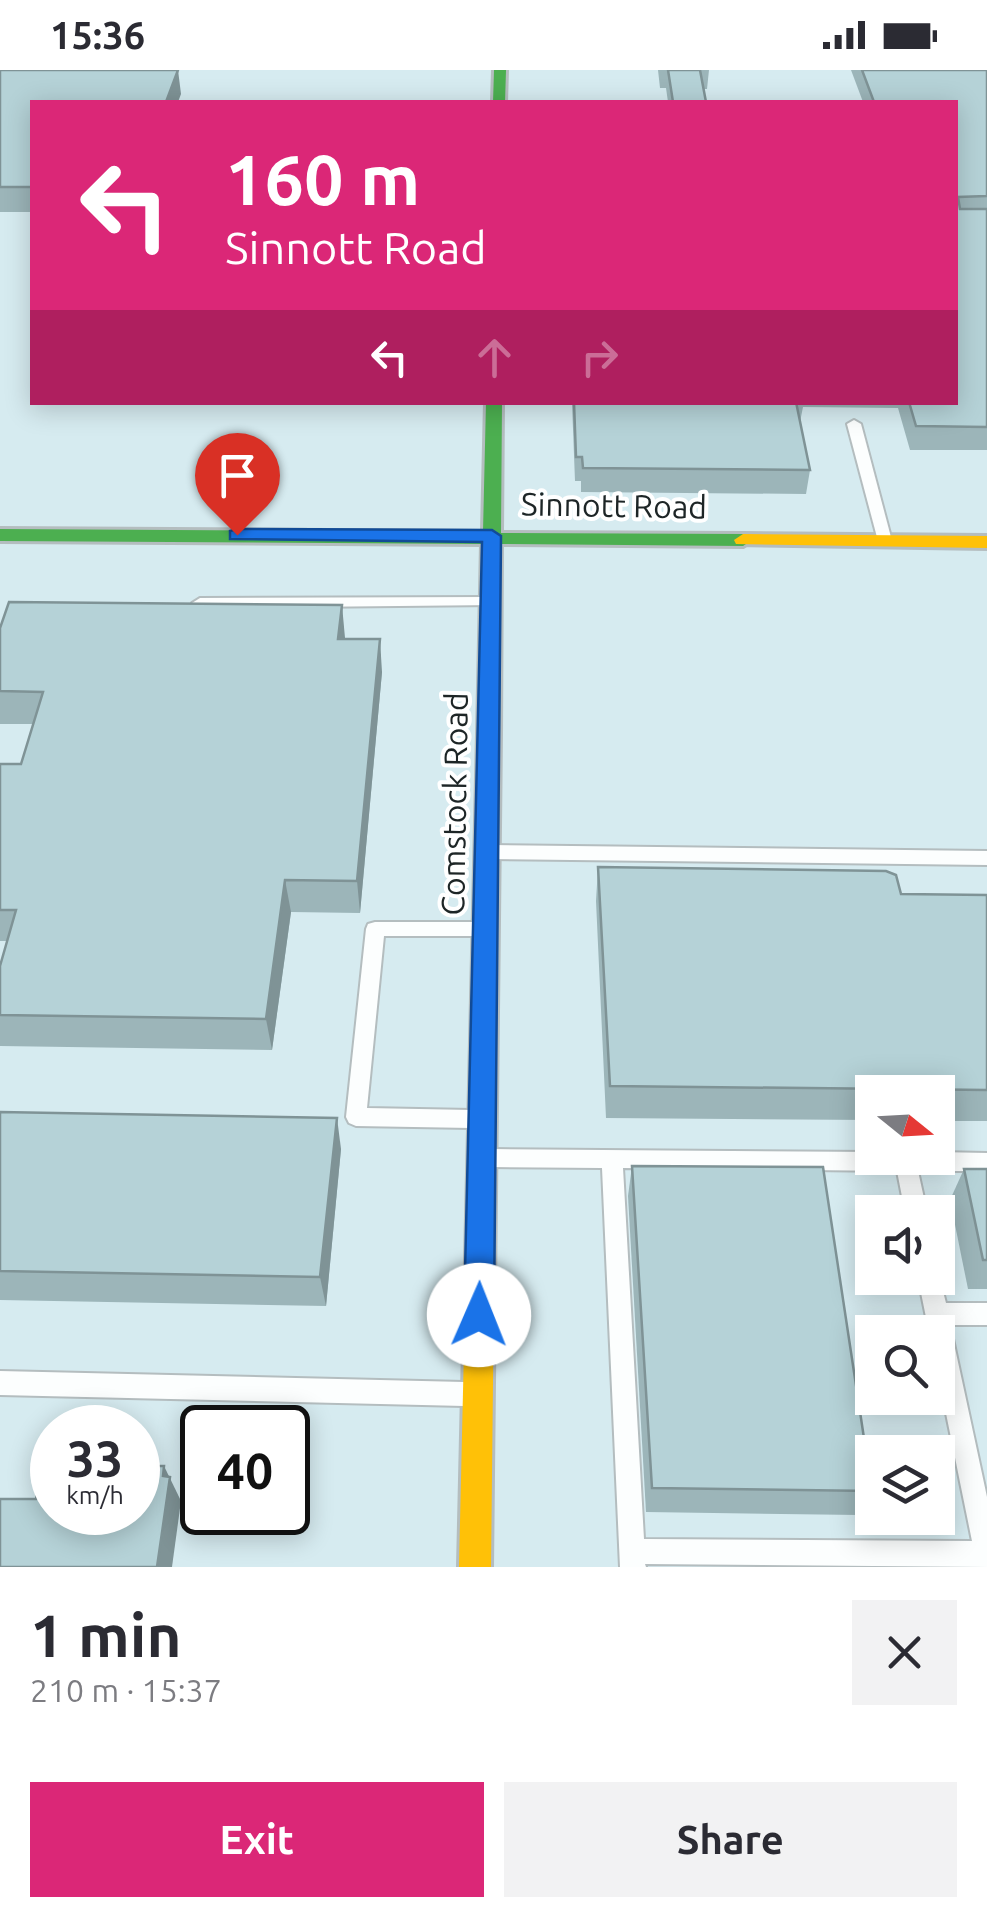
<!DOCTYPE html>
<meta charset="utf-8">
<style>
body{margin:0;font-family:Ubuntu,sans-serif;background:#f2f2f3;color:#2b2b33;height:100vh;display:flex;flex-direction:column;font-size:38px;white-space:nowrap}
*{box-sizing:border-box;margin:0}
p{font-size:32px;color:#7c7c81}
.icon{flex:none;width:55px;height:55px;fill:none;stroke:currentColor;stroke-width:2;stroke-linecap:round;stroke-linejoin:round}
.map{position:relative;height:1497px;overflow:hidden}
.panel{display:flex;flex-direction:column;background:#fff;flex:1}
.panel>*{flex:none}
.guide{position:absolute;left:30px;top:30px;width:928px;height:305px;border-radius:0px;box-shadow:0 5px 25px #0003;background:#db2777;color:#fff;overflow:hidden}
.needle{width:65px;rotate:108deg}
.tools{position:absolute;left:855px;top:1005px;display:grid;gap:20px}
.tools a{display:grid;place-items:center;width:100px;height:100px;border-radius:0px;background:#fff;box-shadow:0 5px 25px #0003;font-size:50px}
.speed{position:absolute;left:30px;top:1335px;display:flex;gap:20px;font-size:50px;font-weight:700;text-align:center}
.speed>*{display:grid;place-content:center;width:130px;height:130px;border-radius:50%;background:#fff;box-shadow:0 5px 25px #0003;line-height:1}
.speed small{font-size:25px;font-weight:400}
.speed .limit{border:5px solid #111;border-radius:15px;background:#fff;color:#111}
.pin{position:absolute;display:grid;place-items:center;width:85px;height:85px;color:#fff;margin:-102px -42px;border-radius:50% 50% 50% 0;rotate:-45deg;box-shadow:0 0 10px #0007}
.pin .icon{rotate:45deg}
.me{position:absolute;width:110px;margin:-55px;rotate:1deg;stroke-linejoin:round;filter:drop-shadow(0 0 8px #0008)}
.turn{display:flex;align-items:center;gap:35px;height:210px;padding:0 30px;font-size:45px}
.turn .icon{width:130px;height:130px;stroke-width:2.5}
.turn b{display:block;font-size:70px;line-height:85px}
.lanes{display:flex;align-items:center;height:95px;padding:0 30px;background:#0003;justify-content:center;gap:50px;direction:ltr}
.lanes .off{opacity:.35}
.round{display:grid;place-items:center;flex:none;width:105px;height:105px;border-radius:0px;background:#f2f2f3}
.summary{display:flex;align-items:center;justify-content:space-between;height:170px;padding:0 30px}
h1{font-size:60px;font-weight:700;line-height:75px}
.action{display:flex;gap:20px;margin-top:auto;padding:20px 30px}
.action a{flex:1;height:115px;border-radius:0px;background:#db2777;color:#fff;font-size:40px;font-weight:700;line-height:115px;text-align:center}
.action a+a{background:#f2f2f3;color:#2b2b33}
.status{display:flex;justify-content:space-between;align-items:center;height:70px;padding:0 50px;background:#fff;direction:ltr}
.status svg{height:28px;fill:currentColor}
.map>svg:first-child{display:block}
</style>
<div class="status"><b>15:36</b><svg viewBox="0 0 49 12"><path d="M0 12V9h3v3zM5 12V6h3v6zM10 12V3h3v9zM15 12V0h3v12zM26 1h20v11H26zM47 4h2v5h-2z"/></svg></div>
<div class="map">
<svg width="987" height="1497" viewBox="0 0 987 1497">
<rect width="100%" height="100%" fill="#eaf5f7"/>
<!-- built -->
<path fill="#d6ebf0" fill-rule="evenodd" d="M0,0H987V1497H0ZM32,32H955V332H32ZM872,1022H938V1088H872ZM872,1142H938V1208H872ZM872,1262H938V1328H872ZM52,1358H138V1442H52ZM202,1358H288V1442H202ZM872,1382H938V1448H872Z"/>
<g fill="none" stroke-linecap="round" stroke-linejoin="round">
<defs>
<g id="lane">
<polygon points="854,350 861,354 892,471 890,474 885,476 878,471 847,354"/>
<polygon points="490,527 495,529 498,532 495,535 200,538 192,533 200,528"/>
<polygon points="491,775 987,781 987,795 491,789 485,787 482,782 485,777"/>
<polygon points="375,852 480,852 487,854 489,859 487,864 480,866 384,866 367,1038 471,1040 478,1043 481,1049 478,1055 471,1058 356,1056 349,1053 346,1047 366,859 368,854"/>
<polygon points="492,1079 872,1082 872,1088 938,1088 938,1082 987,1083 987,1101 918,1101 927,1142 905,1142 897,1101 623,1098 644,1469 972,1471 938,1304 938,1262 929,1262 918,1208 938,1208 938,1202 946,1233 987,1233 987,1255 950,1255 987,1427 987,1497 645,1494 646,1497 620,1497 602,1098 492,1097 485,1095 481,1088 485,1081"/>
<polygon points="0,1301 464,1312 472,1316 476,1324 472,1332 464,1336 0,1325"/>
</g>
<g id="fast">
<polygon points="494,0 506,0 505,32 493,32"/>
<polygon points="486,332 502,332 501,463 743,464 752,470 743,476 501,474 500,664 489,672 478,664 482,474 0,471 0,459 483,462"/>
</g>
<g id="slow">
<polygon points="743,464 987,466 987,478 736,474 734,470"/>
<polygon points="489,656 500,664 491,1497 459,1497 478,664"/>
</g>
</defs>
<!-- lane casing -->
<use href="#lane" stroke="#b4bdbf" stroke-width="4"/>
<!-- fast casing -->
<use href="#fast" stroke="#b4bdbf" stroke-width="6"/>
<!-- slow casing -->
<use href="#slow" stroke="#b4bdbf" stroke-width="6"/>
<!-- lane -->
<use href="#lane" fill="#fcfefe" fill-rule="evenodd"/>
<!-- fast -->
<use href="#fast" fill="#4caf50" fill-rule="evenodd"/>
<!-- slow -->
<use href="#slow" fill="#ffc107" fill-rule="evenodd"/>
</g>
<!-- wall -->
<g fill="#9cb5b9">
<polygon points="0,0 181,24 32,32 32,142 0,142"/>
<polygon points="658,0 709,0 707,19 704,19 706,32 668,32 666,18 660,18"/>
<polygon points="851,0 987,0 987,380 910,380 898,338 803,337 800,352 810,400 806,424 581,422 581,411 575,411 572,333 955,332 955,32 863,32"/>
<polygon points="0,558 345,569 382,602 360,843 291,842 272,980 0,976 0,896 7,871 0,871 0,694 21,694 33,654 0,654"/>
<polygon points="598,797 901,824 987,825 987,1051 938,1051 938,1022 872,1022 872,1050 606,1048 596,831"/>
<polygon points="0,1042 341,1079 326,1236 0,1230"/>
<polygon points="632,1096 872,1421 859,1445 646,1442 628,1126"/>
<polygon points="964,1099 987,1099 987,1219 968,1219 950,1130"/>
</g>
<!-- shaded-wall -->
<g fill="#7f9396">
<polygon points="178,0 181,24 178,32 166,32"/>
<polygon points="342,535 345,568 338,569"/>
<polygon points="380,569 382,602 360,843 357,811"/>
<polygon points="285,810 291,842 272,980 266,949"/>
<polygon points="337,1048 341,1079 326,1236 320,1207"/>
<polygon points="164,1396 181,1431 172,1497 157,1497"/>
</g>
<!-- building -->
<g fill="#b5d2d7" stroke="#7f9396" stroke-width="2.5">
<polygon points="0,0 178,0 166,32 32,32 32,117 0,117"/>
<polygon points="668,0 700,0 706,32 673,32"/>
<polygon points="862,0 987,0 987,126 958,127 960,139 987,139 987,357 916,356 909,332 955,332 955,32 874,32"/>
<polygon points="574,332 796,332 810,400 583,398 582,387 576,387"/>
<polygon points="9,532 342,535 338,569 380,569 357,811 285,810 266,949 0,945 0,896 16,840 0,840 0,694 21,694 43,622 0,621 0,558"/>
<polygon points="598,797 886,801 896,805 901,824 987,825 987,1020 610,1016"/>
<polygon points="0,1042 337,1048 320,1207 0,1201"/>
<polygon points="632,1096 823,1097 872,1421 652,1418"/>
<polygon points="964,1099 987,1099 987,1190 983,1190"/>
<polygon points="52,1390 52,1442 138,1442 138,1396 164,1396 163,1406 170,1407 157,1497 0,1497 0,1429 36,1429 40,1406 49,1407"/>
</g>
<!-- route -->
<polygon fill="#1a73e8" stroke="#114b97" stroke-width="2.5" points="237,459 492,460 501,466 494,1245 489,1255 479,1259 469,1255 464,1245 482,472 230,469 230,461"/>
<g text-anchor="middle" dominant-baseline="central" stroke-width="8" stroke-linejoin="round" paint-order="stroke">
<!-- street labels -->
<g font-size="32" fill="#1d2526" stroke="#fff">
<text transform="translate(614 435) rotate(1)">Sinnott Road</text>
<text transform="translate(454 734) rotate(-89)">Comstock Road</text>
</g>
</g>
</svg>
<div class="tools">
<a><svg class="needle" viewBox="-14 -14 28 28"><path d="M0-13l5 13h-10z" fill="#e53935"/><path d="M0 13l5-13h-10z" fill="#7c7c81"/></svg></a>
<a><svg class="icon" aria-label="sound" viewBox="0 0 24 24"><path d="M4 9h4l5-4v14l-5-4H4zM17 9q2 3 0 6"/></svg></a>
<a><svg class="icon" aria-label="search" viewBox="0 0 24 24"><circle cx="10" cy="10" r="6"/><path d="M15 15l6 6"/></svg></a>
<a><svg class="icon" aria-label="layers" viewBox="0 0 24 24"><path d="M12 4l9 5-9 5-9-5zM3 14l9 5 9-5"/></svg></a>
</div>
<div class="speed"><div>33<small>km/h</small></div><div class="limit">40</div></div>
<div class="pin" style="left:237px;top:465px;background:#d93025"><svg class="icon" aria-label="arrive" viewBox="0 0 24 24"><path d="M6 21V4h12l-3 4 3 4H6"/></svg></div>
<svg class="me" style="left:479px;top:1245px" viewBox="-20 -20 40 40"><circle r="19" fill="#fff"/><path d="M0-13L10 11 0 6-10 11z" fill="#1a73e8"/></svg>
<div class="guide">
<div class="turn"><svg class="icon" aria-label="left" viewBox="0 0 24 24"><path d="M17 20v-9H6M10 6l-5 5 5 5"/></svg><div><b>160 m</b>Sinnott Road</div></div>
<div class="lanes"><svg class="icon" aria-label="left" viewBox="0 0 24 24"><path d="M17 20v-9H6M10 6l-5 5 5 5"/></svg><svg class="icon off" aria-label="ahead" viewBox="0 0 24 24"><path d="M12 20V5M6 11l6-6 6 6"/></svg><svg class="icon off" aria-label="right" viewBox="0 0 24 24"><path d="M7 20v-9h11M14 6l5 5-5 5"/></svg></div>
</div>
</div>
<section class="panel">
<div class="summary"><div><h1>1 min</h1><p>210 m · 15:37</p></div><a class="round"><svg class="icon" aria-label="close" viewBox="0 0 24 24"><path d="M6 6l12 12M18 6L6 18"/></svg></a></div>
<div class="action"><a>Exit</a><a>Share</a></div>
</section>
